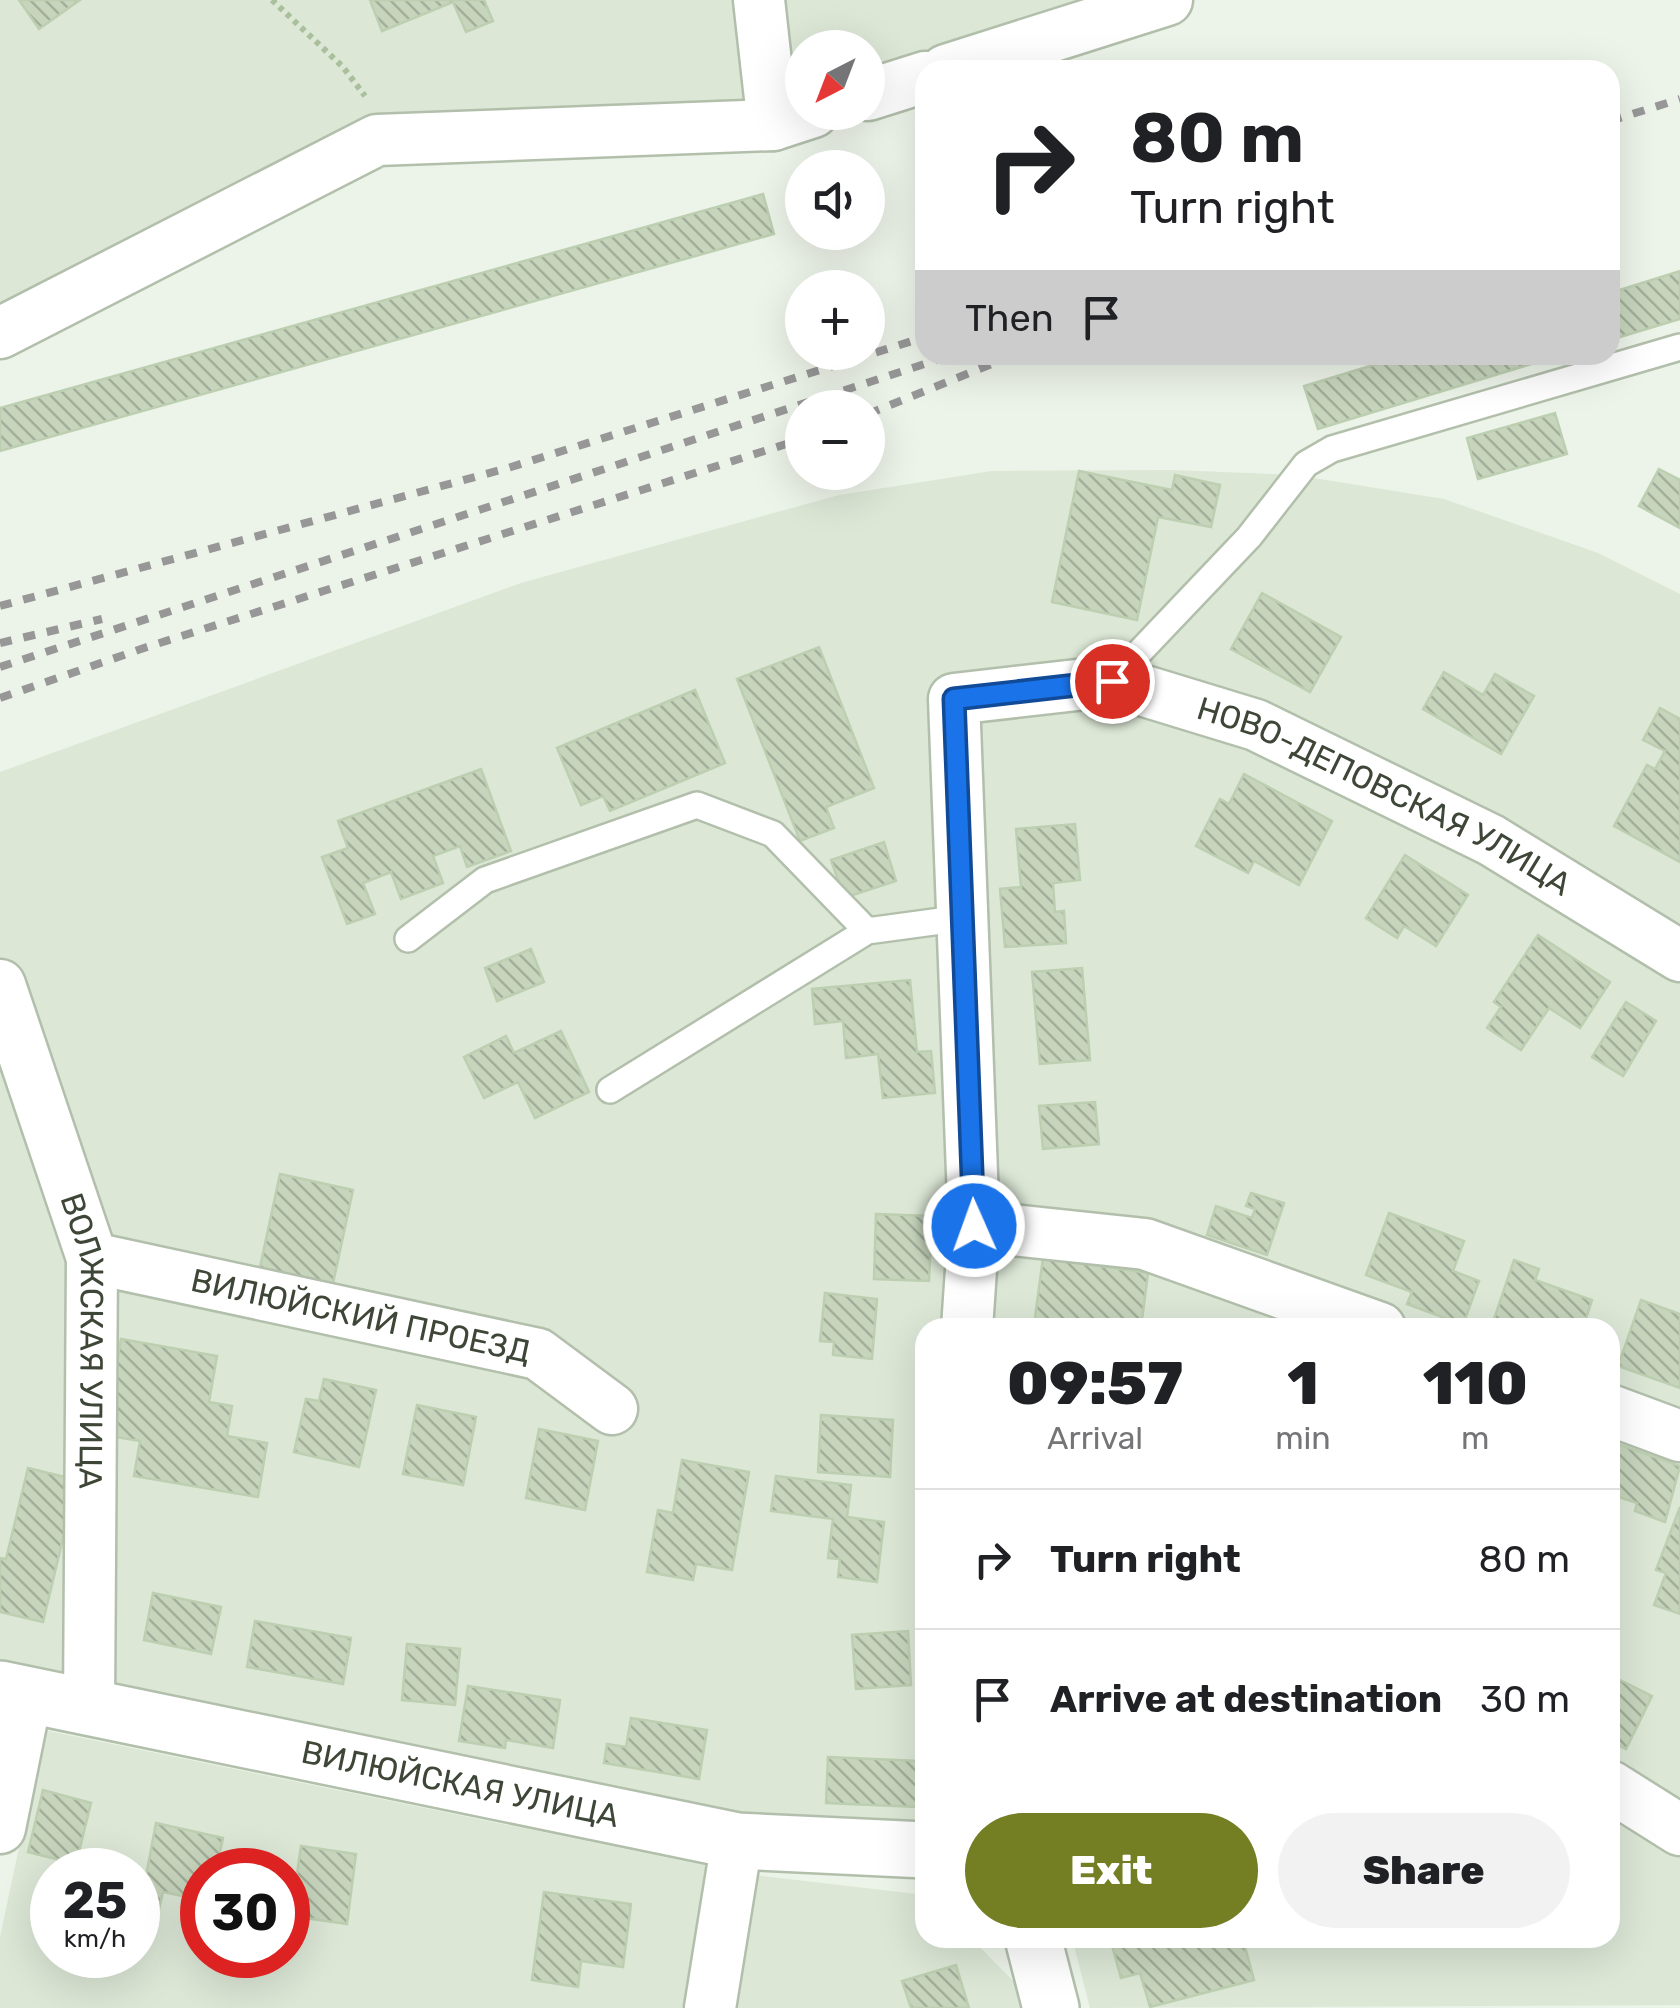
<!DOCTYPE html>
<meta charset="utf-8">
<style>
body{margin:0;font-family:Rubik,sans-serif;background:#f2f2f2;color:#202124;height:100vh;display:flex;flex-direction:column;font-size:38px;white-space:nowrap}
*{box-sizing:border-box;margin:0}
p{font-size:32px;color:#757577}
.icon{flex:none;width:55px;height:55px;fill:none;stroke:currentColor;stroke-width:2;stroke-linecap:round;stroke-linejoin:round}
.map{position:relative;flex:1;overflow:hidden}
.sheet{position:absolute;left:915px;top:1318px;width:705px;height:630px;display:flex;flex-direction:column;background:#fff;border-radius:30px;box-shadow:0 10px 40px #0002}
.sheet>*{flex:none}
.banner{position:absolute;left:915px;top:60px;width:705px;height:305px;border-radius:30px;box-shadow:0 10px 40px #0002;background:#fff;color:#202124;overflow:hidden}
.needle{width:65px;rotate:222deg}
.buttons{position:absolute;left:785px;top:30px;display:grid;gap:20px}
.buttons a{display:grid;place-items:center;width:100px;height:100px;border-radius:50%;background:#fff;box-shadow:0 10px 40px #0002;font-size:50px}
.speed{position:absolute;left:30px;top:1848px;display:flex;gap:20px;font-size:50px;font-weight:700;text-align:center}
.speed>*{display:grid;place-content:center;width:130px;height:130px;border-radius:50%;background:#fff;box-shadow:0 10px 40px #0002;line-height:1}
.speed small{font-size:25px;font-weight:400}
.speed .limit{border:15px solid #d22;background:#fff;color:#111}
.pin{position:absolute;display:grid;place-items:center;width:85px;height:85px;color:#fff;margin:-42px;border:5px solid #fff;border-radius:50%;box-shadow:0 2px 10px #0007}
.me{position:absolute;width:110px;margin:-55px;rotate:358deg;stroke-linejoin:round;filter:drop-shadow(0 0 8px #0008)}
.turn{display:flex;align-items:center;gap:35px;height:210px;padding:0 50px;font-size:45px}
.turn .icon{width:130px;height:130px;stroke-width:2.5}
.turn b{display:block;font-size:70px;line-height:85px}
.then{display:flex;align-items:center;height:95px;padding:0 50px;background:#0003;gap:20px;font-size:38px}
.eta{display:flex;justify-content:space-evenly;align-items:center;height:170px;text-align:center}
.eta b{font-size:60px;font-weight:800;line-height:70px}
.action{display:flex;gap:20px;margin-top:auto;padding:20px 50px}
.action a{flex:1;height:115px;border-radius:60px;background:#737f22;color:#fff;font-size:40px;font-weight:800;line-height:115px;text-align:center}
.action a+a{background:#f2f2f2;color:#202124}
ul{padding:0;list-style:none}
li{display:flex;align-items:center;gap:30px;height:140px;padding:0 50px;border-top:2px solid #e0e0e0}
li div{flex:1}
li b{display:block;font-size:38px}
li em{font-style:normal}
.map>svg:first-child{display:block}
</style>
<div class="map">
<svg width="1680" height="2008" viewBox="0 0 1680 2008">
<defs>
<pattern id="building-back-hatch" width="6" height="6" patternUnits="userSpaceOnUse" patternTransform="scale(2.5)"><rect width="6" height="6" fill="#c7d5bd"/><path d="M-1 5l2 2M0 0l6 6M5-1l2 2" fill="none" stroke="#a3af9a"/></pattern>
</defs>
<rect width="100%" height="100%" fill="#ecf3e8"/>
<!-- residential -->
<g fill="#dce7d6" fill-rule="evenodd">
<polygon points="0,0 740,0 752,104 370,116 0,312"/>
<polygon points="778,0 1114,0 868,79 868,48 802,48 802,100 787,105"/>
<polygon points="1173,470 1295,475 1444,499 1598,553 1680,594 1680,2005 1090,2008 1072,1938 1610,1938 1610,1328 925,1328 925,1822 729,1816 0,1661 0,772 521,583 839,495 992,471"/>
<path d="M44,1730L718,1868L695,2008H0V1937ZM52,1870H138V1955H52ZM202,1870H288V1955H202Z"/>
<polygon points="746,1874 925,1895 925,1938 971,1938 1018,1986 1024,2008 724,2008"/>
</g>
<!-- building -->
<g fill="url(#building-back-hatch)" stroke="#bdcfb1" stroke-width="2.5">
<polygon points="19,0 80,0 39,29"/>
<polygon points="370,0 484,0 493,21 466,32 453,2 382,31"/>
<polygon points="763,194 774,234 0,451 0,408"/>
<polygon points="1680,271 1680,319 1610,340 1610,293"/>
<polygon points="1406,355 1561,355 1318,429 1304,386"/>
<polygon points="1555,413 1567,454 1478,479 1467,438"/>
<polygon points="1659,469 1680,480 1680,528 1639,506"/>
<polygon points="1079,471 1172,490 1175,475 1220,485 1211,527 1158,517 1137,620 1052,602"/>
<polygon points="1262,593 1341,637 1310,692 1231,649"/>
<polygon points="819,647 874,788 826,807 834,828 800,841 737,679"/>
<polygon points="1444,672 1483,695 1495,674 1534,696 1501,754 1423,709"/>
<polygon points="695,690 725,763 610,811 603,796 581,805 557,748"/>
<polygon points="1660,708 1680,719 1680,862 1614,826 1647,765 1655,769 1665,751 1643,740"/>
<polygon points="481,769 511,851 467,867 460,846 433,856 443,883 401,899 391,872 363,883 375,914 347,924 322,857 348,848 338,821"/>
<polygon points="1244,774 1332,821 1299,885 1254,861 1248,873 1196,846 1220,799 1229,804"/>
<polygon points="1075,824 1080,880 1053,883 1055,912 1064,911 1066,943 1005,947 1000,889 1021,887 1016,829"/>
<polygon points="884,842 896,881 844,898 831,860"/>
<polygon points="1405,855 1468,895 1436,946 1404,926 1397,938 1366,918"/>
<polygon points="1538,935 1610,982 1580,1028 1549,1008 1521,1050 1487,1028 1501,1007 1494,1002"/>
<polygon points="531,949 544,982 497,1001 485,968"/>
<polygon points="1082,968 1090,1060 1040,1064 1032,972"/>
<polygon points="910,980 917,1052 931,1051 935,1093 883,1098 878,1054 846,1058 843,1021 815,1024 812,989"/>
<polygon points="1626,1002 1656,1021 1623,1076 1592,1057"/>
<polygon points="561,1031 589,1092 535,1118 518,1082 484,1098 464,1057 506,1036 514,1053"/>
<polygon points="1095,1102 1099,1144 1043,1149 1039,1106"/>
<polygon points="280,1174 353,1190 332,1288 259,1272"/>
<polygon points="1251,1193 1284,1203 1267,1255 1207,1235 1216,1206 1252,1218 1255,1209 1246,1206"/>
<polygon points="1389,1213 1464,1241 1453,1271 1479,1281 1463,1325 1407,1304 1412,1292 1366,1275"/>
<polygon points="876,1214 932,1216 929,1281 874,1279"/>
<polygon points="1043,1258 1148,1273 1141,1328 1034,1325"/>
<polygon points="1514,1260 1539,1269 1535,1280 1592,1300 1583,1328 1491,1328"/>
<polygon points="825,1293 877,1299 872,1359 833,1355 834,1342 820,1341"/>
<polygon points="1641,1300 1680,1314 1680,1388 1618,1366"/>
<polygon points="121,1339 217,1356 209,1402 232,1406 227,1436 267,1443 258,1497 134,1476 140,1441 105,1435"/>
<polygon points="324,1379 376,1390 359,1467 294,1452 306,1399 319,1401"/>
<polygon points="417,1405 476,1417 463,1485 403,1474"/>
<polygon points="821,1415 893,1420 890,1477 818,1472"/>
<polygon points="539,1429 598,1441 585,1510 526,1498"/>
<polygon points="1612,1442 1680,1466 1665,1522 1635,1511 1637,1503 1610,1494"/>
<polygon points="682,1460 749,1472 732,1570 696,1564 693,1580 647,1572 658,1510 673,1513"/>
<polygon points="28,1468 77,1480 43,1622 0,1612 0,1558 6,1559"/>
<polygon points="776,1476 851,1485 847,1517 884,1522 877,1582 838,1577 840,1559 828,1558 833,1519 771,1511"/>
<polygon points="1680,1507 1680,1614 1654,1605 1666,1573 1656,1570"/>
<polygon points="153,1593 221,1607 211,1654 144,1640"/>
<polygon points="255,1621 351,1638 343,1684 247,1667"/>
<polygon points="908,1631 911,1685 856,1689 852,1635"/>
<polygon points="407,1644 460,1649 455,1705 402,1700"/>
<polygon points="1610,1675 1652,1696 1626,1749 1610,1741"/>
<polygon points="468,1686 560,1700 553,1748 506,1740 505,1748 459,1741"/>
<polygon points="631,1718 707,1730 699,1779 604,1763 607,1744 626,1747"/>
<polygon points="828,1757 918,1761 917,1807 826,1803"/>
<polygon points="43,1790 91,1803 76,1864 28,1852"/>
<polygon points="156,1823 223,1838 216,1870 202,1870 202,1900 163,1892 156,1922 138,1918"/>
<polygon points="301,1846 356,1854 347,1924 291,1916"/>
<polygon points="544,1892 631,1904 623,1967 581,1961 578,1987 532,1980"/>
<polygon points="1110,1938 1135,1938 1137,1946 1168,1938 1263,1938 1244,1943 1254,1980 1150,2007 1140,1973 1121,1978"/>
<polygon points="956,1965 969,2008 911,2008 902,1981"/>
</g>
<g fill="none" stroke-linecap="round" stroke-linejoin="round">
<defs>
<g id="service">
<polyline points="1112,681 1249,537 1306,464 1332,449 1680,347"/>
<polyline points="408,939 485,880 697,805 773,834 867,931"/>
<polyline points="610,1090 867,931 963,918"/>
</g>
<g id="minor">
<polyline points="759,0 773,125"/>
<polyline points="946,70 1167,0"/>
<polyline points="868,95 925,77"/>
<polyline points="0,333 377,140 773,125 813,112"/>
<path id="s1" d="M0,985L92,1258L89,1707"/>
<polyline points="974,1226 1145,1244 1380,1328"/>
<path id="s2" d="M92,1258L538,1354L612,1409"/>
<path id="s3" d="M967,1328L974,1226L954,699L1112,681L1256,725L1491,840L1680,956"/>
<polyline points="1610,1410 1680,1436"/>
<polyline points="1610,1786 1680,1830"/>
<polyline points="0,1828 27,1694"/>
<polyline points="710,2008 737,1841"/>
</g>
<g id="tertiary">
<path id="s4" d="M0,1689L737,1841L925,1850"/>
<polyline points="1033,1938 1051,2008"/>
</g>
</defs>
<!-- service casing -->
<use href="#service" stroke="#b2bfab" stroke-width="30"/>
<!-- minor casing -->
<use href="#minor" stroke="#b2bfab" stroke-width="55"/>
<!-- tertiary casing -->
<use href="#tertiary" stroke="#b2bfab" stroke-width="60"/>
<!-- path -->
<polyline stroke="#aac09c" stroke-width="6" stroke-dasharray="5 5" stroke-linecap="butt" points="272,0 343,67 365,96"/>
<!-- service -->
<use href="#service" stroke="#fff" stroke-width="25"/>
<!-- minor -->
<use href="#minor" stroke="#fff" stroke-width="50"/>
<!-- tertiary -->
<use href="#tertiary" stroke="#fff" stroke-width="55"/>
<!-- rail -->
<g stroke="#979797" stroke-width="8" stroke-dasharray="12 12" stroke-linecap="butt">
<polyline points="1610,121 1680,99"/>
<polyline points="868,414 1014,355"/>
<polyline points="0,606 508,468 925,337"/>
<polyline points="0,643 102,619"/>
<polyline points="0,667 952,355"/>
<polyline points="0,698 144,648 802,439"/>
</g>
</g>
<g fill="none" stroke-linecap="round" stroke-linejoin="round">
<defs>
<polyline id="route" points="974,1226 954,699 1112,681"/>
</defs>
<!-- route casing -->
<use href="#route" stroke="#114b97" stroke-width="25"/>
<!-- route -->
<use href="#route" stroke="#1a73e8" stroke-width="18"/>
</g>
<g text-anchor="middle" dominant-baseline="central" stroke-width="8" stroke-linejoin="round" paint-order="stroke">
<!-- street labels -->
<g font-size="32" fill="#3d4637" stroke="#fff">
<text stroke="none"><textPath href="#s3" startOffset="1085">НОВО-ДЕПОВСКАЯ УЛИЦА</textPath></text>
<text stroke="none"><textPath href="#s2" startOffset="275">ВИЛЮЙСКИЙ ПРОЕЗД</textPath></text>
<text stroke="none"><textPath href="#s1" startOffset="370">ВОЛЖСКАЯ УЛИЦА</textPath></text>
<text stroke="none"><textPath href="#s4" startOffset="470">ВИЛЮЙСКАЯ УЛИЦА</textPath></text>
</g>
</g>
</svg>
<div class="buttons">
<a><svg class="needle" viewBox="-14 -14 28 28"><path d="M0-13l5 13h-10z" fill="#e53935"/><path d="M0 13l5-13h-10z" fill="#757577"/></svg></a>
<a><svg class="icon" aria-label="sound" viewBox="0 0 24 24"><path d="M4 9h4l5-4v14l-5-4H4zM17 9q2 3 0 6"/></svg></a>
<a>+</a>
<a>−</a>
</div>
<div class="speed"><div>25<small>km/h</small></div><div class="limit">30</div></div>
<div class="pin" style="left:1112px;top:681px;background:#d93025"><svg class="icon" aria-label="arrive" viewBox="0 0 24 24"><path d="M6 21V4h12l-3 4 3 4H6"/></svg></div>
<svg class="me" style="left:974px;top:1226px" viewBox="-20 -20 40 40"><circle r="17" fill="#1a73e8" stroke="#fff" stroke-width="3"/><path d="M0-11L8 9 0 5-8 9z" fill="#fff"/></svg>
<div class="banner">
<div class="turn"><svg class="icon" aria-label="right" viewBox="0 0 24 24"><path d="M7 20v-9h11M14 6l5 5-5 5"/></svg><div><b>80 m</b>Turn right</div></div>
<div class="then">Then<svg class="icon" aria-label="arrive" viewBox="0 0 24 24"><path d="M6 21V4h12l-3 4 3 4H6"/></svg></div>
</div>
<section class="sheet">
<div class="eta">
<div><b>09:57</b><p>Arrival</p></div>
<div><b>1</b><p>min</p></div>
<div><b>110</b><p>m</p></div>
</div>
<ul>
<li><svg class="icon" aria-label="right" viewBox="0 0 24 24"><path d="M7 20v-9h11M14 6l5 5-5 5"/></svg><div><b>Turn right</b></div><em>80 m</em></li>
<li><svg class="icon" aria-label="arrive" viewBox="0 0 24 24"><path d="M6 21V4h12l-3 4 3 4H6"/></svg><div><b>Arrive at destination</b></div><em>30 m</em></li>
</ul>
<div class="action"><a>Exit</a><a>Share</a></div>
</section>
</div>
